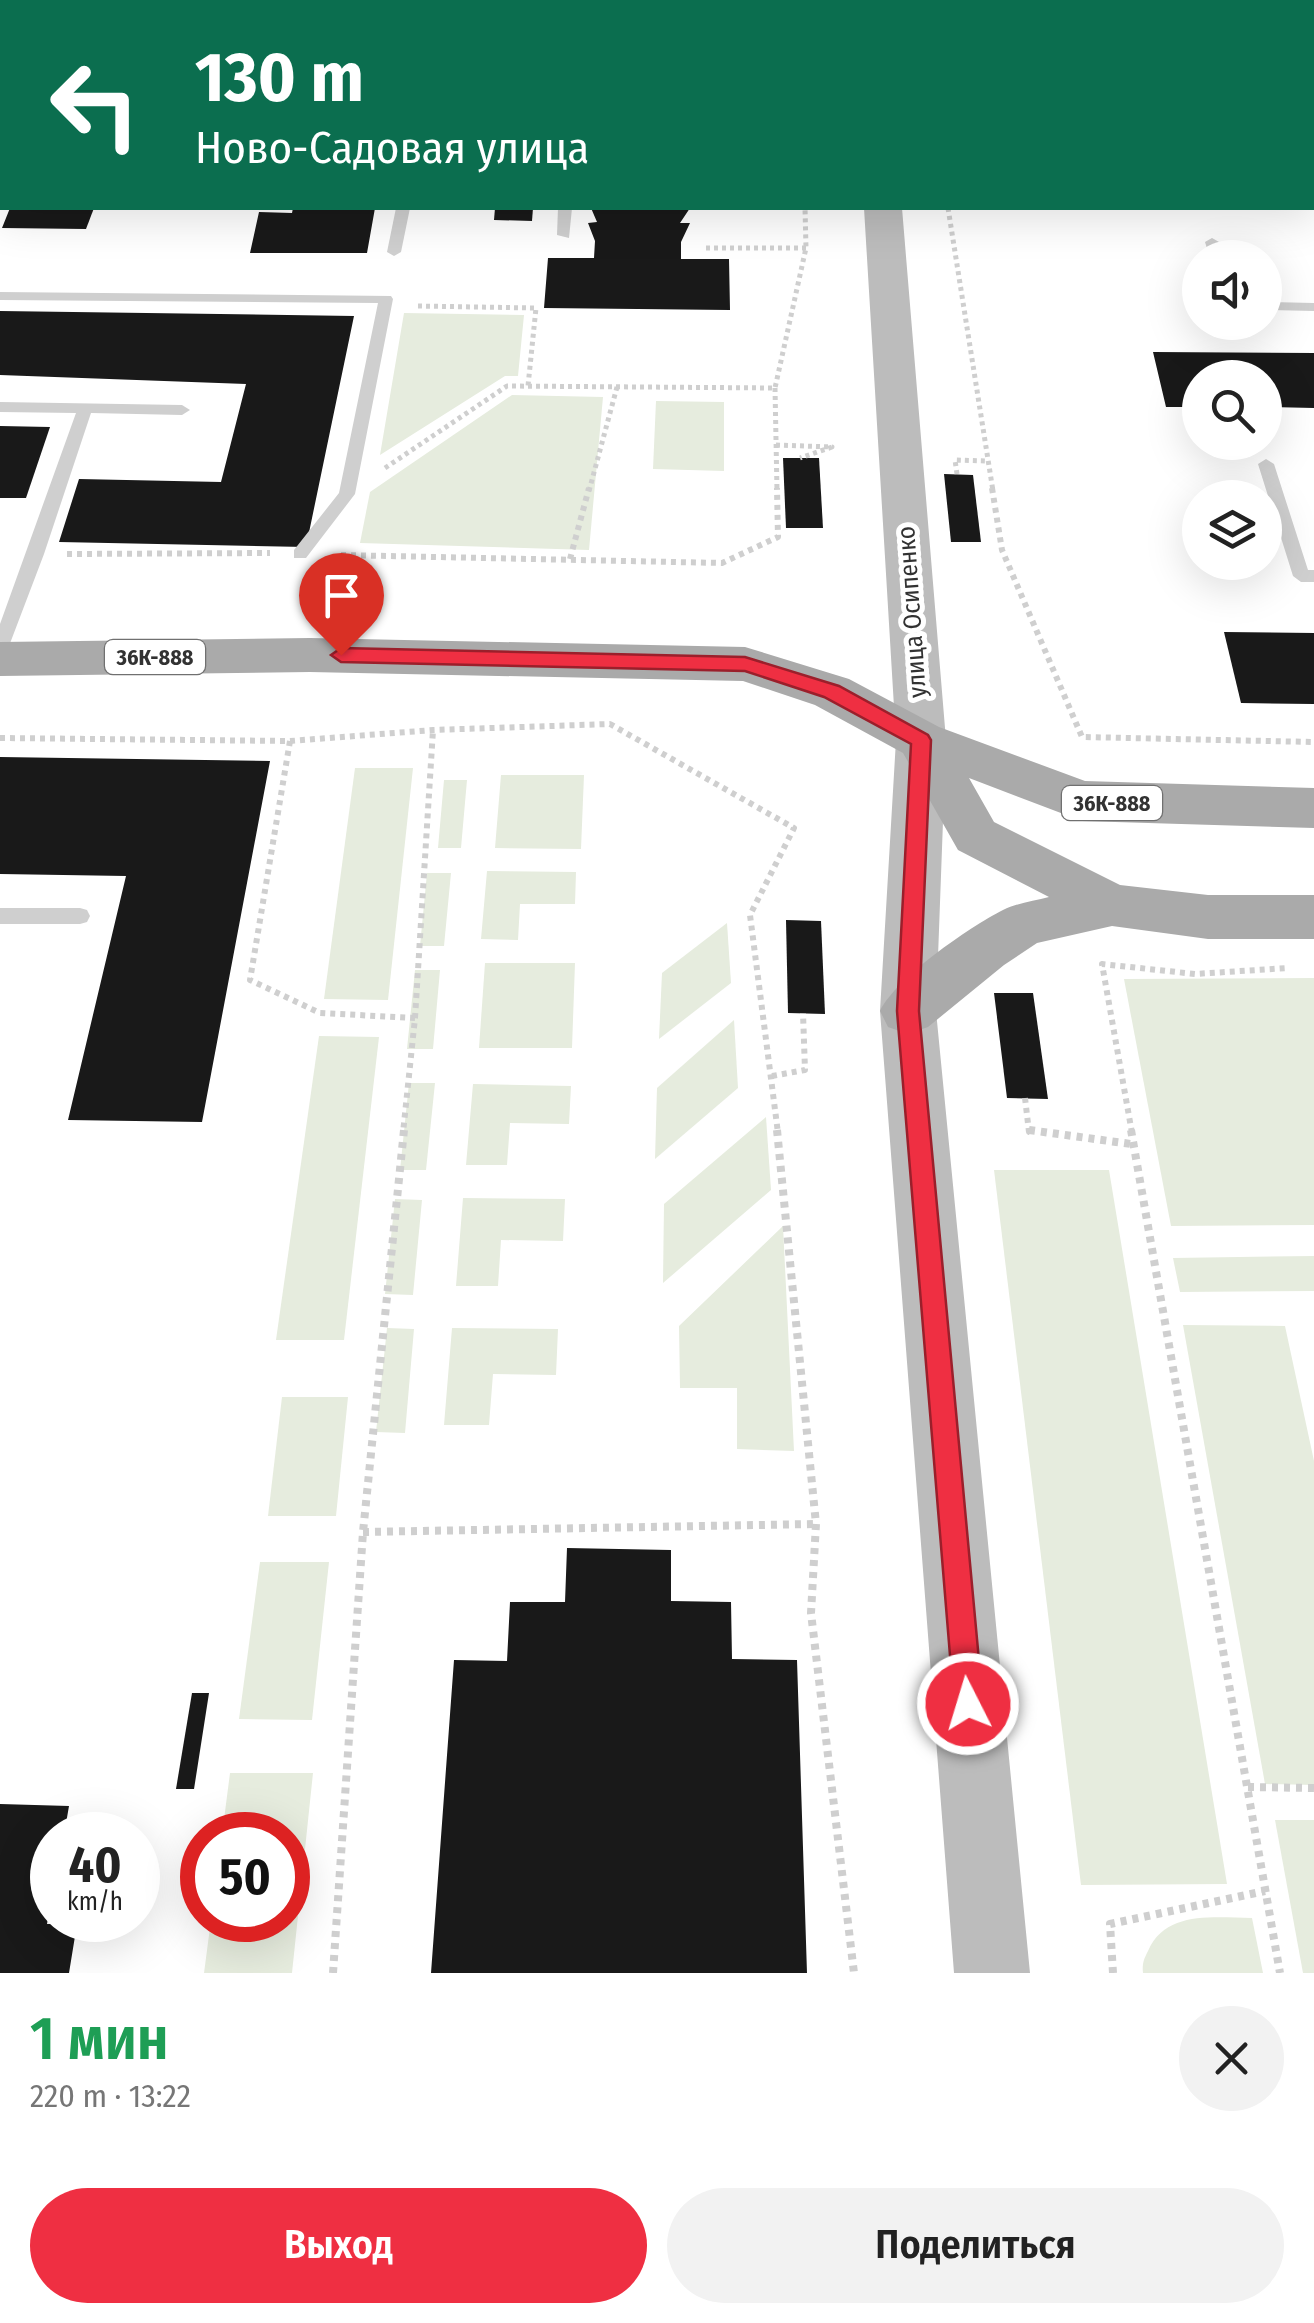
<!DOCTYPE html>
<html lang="ru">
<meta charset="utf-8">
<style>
body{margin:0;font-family:"Fira Sans Condensed",sans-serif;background:#f2f2f2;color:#222;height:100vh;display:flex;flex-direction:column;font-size:38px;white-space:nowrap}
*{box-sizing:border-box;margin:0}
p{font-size:32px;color:#767676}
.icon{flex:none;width:55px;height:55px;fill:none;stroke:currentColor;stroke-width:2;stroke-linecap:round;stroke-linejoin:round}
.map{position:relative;height:1973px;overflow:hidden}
.sheet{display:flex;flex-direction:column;background:#fff;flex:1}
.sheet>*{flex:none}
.banner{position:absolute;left:0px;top:0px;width:1315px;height:210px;box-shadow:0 10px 40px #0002;background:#0b6e4f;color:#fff;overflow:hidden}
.tools{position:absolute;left:1182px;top:240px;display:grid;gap:20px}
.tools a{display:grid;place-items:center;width:100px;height:100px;border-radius:50%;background:#fff;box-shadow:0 10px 40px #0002;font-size:50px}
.speed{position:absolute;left:30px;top:1812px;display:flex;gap:20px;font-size:50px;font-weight:700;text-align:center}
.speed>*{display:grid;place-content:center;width:130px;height:130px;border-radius:50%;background:#fff;box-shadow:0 10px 40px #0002;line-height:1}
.speed small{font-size:25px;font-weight:400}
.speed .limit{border:15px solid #d22;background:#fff;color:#111}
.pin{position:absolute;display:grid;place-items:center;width:85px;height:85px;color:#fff;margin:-102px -42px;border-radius:50% 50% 50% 0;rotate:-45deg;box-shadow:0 0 10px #0007}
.pin .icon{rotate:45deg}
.me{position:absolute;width:110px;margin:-55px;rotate:355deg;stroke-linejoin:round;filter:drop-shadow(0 0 8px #0008)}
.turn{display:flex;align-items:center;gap:35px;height:210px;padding:0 30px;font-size:45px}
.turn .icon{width:130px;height:130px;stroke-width:2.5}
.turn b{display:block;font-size:70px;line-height:85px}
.round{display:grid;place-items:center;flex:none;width:105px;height:105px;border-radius:52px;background:#f2f2f2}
.head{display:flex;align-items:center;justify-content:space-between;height:170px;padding:0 30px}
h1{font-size:60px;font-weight:600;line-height:75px;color:#1e9e55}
.primary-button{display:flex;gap:20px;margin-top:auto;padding:20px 30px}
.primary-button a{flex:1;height:115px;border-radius:60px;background:#ef2f42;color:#fff;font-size:40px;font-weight:600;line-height:115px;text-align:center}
.primary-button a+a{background:#f2f2f2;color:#222}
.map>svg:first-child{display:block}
</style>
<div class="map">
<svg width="1314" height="1973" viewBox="0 0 1314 1973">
<rect width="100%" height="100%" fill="#fff"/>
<!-- green -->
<g fill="#e6ecde">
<polygon points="404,313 524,315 518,376 505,376 380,455"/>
<polygon points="512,395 603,397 589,550 360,543 370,492"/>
<polygon points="656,401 724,402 724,471 653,469"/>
<polygon points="355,768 413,768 388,1000 324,999"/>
<polygon points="501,775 584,775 581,849 495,848"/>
<polygon points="444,780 467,780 461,848 438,848"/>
<polygon points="487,871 576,872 575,904 520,904 518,940 481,939"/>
<polygon points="427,873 451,873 444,946 420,946"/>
<polygon points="727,923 731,983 659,1039 662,973"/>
<polygon points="485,963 575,963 572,1048 479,1048"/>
<polygon points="415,970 440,970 433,1049 407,1049"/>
<polygon points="1314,978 1314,1225 1171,1226 1124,979"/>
<polygon points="734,1020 738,1088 655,1159 657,1088"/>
<polygon points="319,1036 379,1037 344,1340 276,1340"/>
<polygon points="409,1083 435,1083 426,1170 400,1170"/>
<polygon points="473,1084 571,1086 569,1124 510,1123 507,1165 466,1165"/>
<polygon points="766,1117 771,1190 663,1283 664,1204"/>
<polygon points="994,1170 1109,1170 1227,1884 1081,1885"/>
<polygon points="463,1198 565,1199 563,1241 501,1240 498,1286 456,1286"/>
<polygon points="395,1199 422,1200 413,1295 385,1294"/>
<polygon points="783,1226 794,1451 737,1449 737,1388 680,1388 679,1326"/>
<polygon points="1314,1256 1314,1291 1180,1292 1173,1258"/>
<polygon points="1183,1325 1285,1326 1314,1461 1314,1785 1265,1784"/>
<polygon points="387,1328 414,1329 405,1433 376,1432"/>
<polygon points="452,1328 558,1329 556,1375 493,1374 489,1425 444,1425"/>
<polygon points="282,1397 348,1397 336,1516 268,1516"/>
<polygon points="260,1562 329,1562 312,1720 239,1719"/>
<polygon points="230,1773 313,1773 292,1973 204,1973 211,1920 288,1920 288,1835 222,1835"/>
<polygon points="1275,1820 1314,1820 1314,1973 1303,1973"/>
<path d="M1252,1918L1263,1973H1143C1142,1963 1144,1959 1148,1951C1166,1910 1214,1918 1252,1918Z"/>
</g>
<!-- building -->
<g fill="#191919">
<polygon points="10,208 94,208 86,229 2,228"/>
<polygon points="293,208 375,208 367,253 250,253 259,212 292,213"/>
<polygon points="495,208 533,208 532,221 494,220"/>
<polygon points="591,208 690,208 680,223 690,223 681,242 681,259 729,259 730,310 544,308 548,258 594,258 595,241 588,223 597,222"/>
<polygon points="0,311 354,316 306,547 59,542 79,479 221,482 246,384 0,375"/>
<polygon points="1153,352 1314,353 1314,408 1265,407 1265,378 1200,378 1200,407 1166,407"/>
<polygon points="0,426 50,427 26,498 0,498"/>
<polygon points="783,458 819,458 823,528 786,528"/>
<polygon points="944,474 973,475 981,542 951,542"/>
<polygon points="1224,632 1314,633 1314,704 1241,703"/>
<polygon points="0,757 270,761 202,1122 68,1120 126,876 0,874"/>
<polygon points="786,920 821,921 825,1014 788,1013"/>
<polygon points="994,993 1033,993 1048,1099 1007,1098"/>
<polygon points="567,1548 671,1550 671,1601 731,1602 732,1659 797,1660 807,1973 431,1973 454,1660 507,1661 510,1602 565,1602"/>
<polygon points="192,1693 209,1693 194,1789 176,1789"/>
<polygon points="0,1804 69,1806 64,1835 52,1835 52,1894 47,1924 77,1924 69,1973 0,1973"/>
</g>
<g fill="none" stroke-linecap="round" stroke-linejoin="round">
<!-- path-far2 -->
<g stroke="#cfcfcf" stroke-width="5" stroke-dasharray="4 4" stroke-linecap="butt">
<polyline points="948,208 993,491"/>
<polyline points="706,248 806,248"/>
<polyline points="418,306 536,308 528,386"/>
<polyline points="775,388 777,491"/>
<polyline points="776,445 832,447 800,458"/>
<polyline points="385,468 507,386 775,388 806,248 805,208"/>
<polyline points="957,474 955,460 988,461"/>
<polyline points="589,491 617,387"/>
</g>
<!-- path-far1 -->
<g stroke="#cfcfcf" stroke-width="6" stroke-dasharray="5 5" stroke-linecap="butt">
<polyline points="992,488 1002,550 1082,737 1314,742"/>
<polyline points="67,554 270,553"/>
<polyline points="341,555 722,563 778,537 777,488"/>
<polyline points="570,559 589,488"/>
<polyline points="0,738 290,741 250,980 320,1013 415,1018 403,1133"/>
<polyline points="290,741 433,730 610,724 794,828 750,915 778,1133"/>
<polyline points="415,1018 433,730"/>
<polyline points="772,1076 805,1070 803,1013"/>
<polyline points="1025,1098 1029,1132 1034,1133"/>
<polyline points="1132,1133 1102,964 1195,974 1288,968"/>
</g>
<!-- path -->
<g stroke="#cfcfcf" stroke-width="8" stroke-dasharray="6 6" stroke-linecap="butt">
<polyline points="777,1130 816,1524 811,1613 854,1973"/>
<polyline points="1029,1130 1131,1144"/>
<polyline points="1131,1130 1280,1973"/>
<polyline points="363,1532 816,1524"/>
<polyline points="1248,1787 1314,1788"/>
<polyline points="333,1973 363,1532 404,1130"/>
<polyline points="1113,1973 1110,1924 1265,1891"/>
</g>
<!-- service -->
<g fill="#cfcfcf" fill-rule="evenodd">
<rect x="1312" y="104" width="2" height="8"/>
<polygon points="396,208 410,208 401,252 394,256 387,252"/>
<polygon points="558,208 572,208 569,238 557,235"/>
<polygon points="1212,238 1219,242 1224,258 1210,258 1205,242"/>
<polygon points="0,292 391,296 393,299 355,494 306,558 294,558 294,550 339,493 378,303 0,300"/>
<polygon points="1265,302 1314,303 1314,311 1265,310"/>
<polygon points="0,402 182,405 190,410 182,415 91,413 44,554 9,646 0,652 0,624 76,413 0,412"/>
<polygon points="1266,459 1274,464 1308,570 1314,570 1314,582 1301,582 1293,576 1258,464"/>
<polygon points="0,908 80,908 87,910 90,916 87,922 80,924 0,924"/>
</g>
<!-- minor -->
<rect fill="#cfcfcf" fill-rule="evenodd" x="0" y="53" width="2" height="16"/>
<!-- secondary -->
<g fill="#bcbcbc" fill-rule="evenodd">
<rect x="847" y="0" width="34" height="2"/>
<polygon points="864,208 902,208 946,740 936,1011 1030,1973 954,1973 880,1011 896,740"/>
</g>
<!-- primary -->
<path fill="#aaa" fill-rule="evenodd" d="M310,638L745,647L849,679L939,727L1085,781L1314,788V828L1082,821L969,778L994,822L1120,885L1208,895H1314V939H1208L1112,926L1037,943L1004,965L928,1027L908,1034L888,1027L880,1011C897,977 968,928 1003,910C1017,903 1034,901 1049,897L958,850L903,753L815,705L743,681L310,672L0,676V642Z"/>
</g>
<!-- route -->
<polygon fill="#ef2f42" stroke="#9b1f2b" stroke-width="2.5" points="341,648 745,657 839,686 928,735 931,740 919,1011 983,1704 979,1714 968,1718 958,1714 954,1704 897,1011 911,744 824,697 745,671 341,662 331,655"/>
<g text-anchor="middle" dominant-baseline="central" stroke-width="10" stroke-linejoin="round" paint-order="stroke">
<!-- shield labels -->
<g fill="#fff" stroke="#707070" stroke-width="2.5">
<rect x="105" y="640" width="100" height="34" rx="8"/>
<rect x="1062" y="786" width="100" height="34" rx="8"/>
</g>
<g font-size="22" font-weight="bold" fill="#323232">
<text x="155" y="657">36К-888</text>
<text x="1112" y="803">36К-888</text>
</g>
<!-- street labels -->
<g font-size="25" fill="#323232" stroke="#fff">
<text transform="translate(912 612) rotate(-94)">улица Осипенко</text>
</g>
</g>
</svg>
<div class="tools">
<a><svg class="icon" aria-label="sound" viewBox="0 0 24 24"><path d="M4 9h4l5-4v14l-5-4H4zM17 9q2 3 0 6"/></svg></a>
<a><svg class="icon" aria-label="search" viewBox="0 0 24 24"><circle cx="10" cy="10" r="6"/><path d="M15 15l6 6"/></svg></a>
<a><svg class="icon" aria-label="layers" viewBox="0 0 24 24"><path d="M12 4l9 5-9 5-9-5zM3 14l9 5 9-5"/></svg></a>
</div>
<div class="speed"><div>40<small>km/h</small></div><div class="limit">50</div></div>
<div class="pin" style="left:341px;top:655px;background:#d93025"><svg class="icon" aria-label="arrive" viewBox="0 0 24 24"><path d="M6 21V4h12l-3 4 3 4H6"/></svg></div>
<svg class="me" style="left:968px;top:1704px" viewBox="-20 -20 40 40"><circle r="17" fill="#ef2f42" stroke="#fff" stroke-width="3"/><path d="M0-11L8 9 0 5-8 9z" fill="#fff"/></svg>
<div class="banner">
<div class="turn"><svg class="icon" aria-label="left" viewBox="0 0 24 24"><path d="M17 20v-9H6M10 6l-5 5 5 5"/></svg><div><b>130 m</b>Ново-Садовая улица</div></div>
</div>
</div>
<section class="sheet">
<div class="head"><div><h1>1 мин</h1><p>220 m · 13:22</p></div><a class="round"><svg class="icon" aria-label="close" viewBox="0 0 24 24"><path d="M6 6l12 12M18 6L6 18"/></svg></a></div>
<div class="primary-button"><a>Выход</a><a>Поделиться</a></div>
</section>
